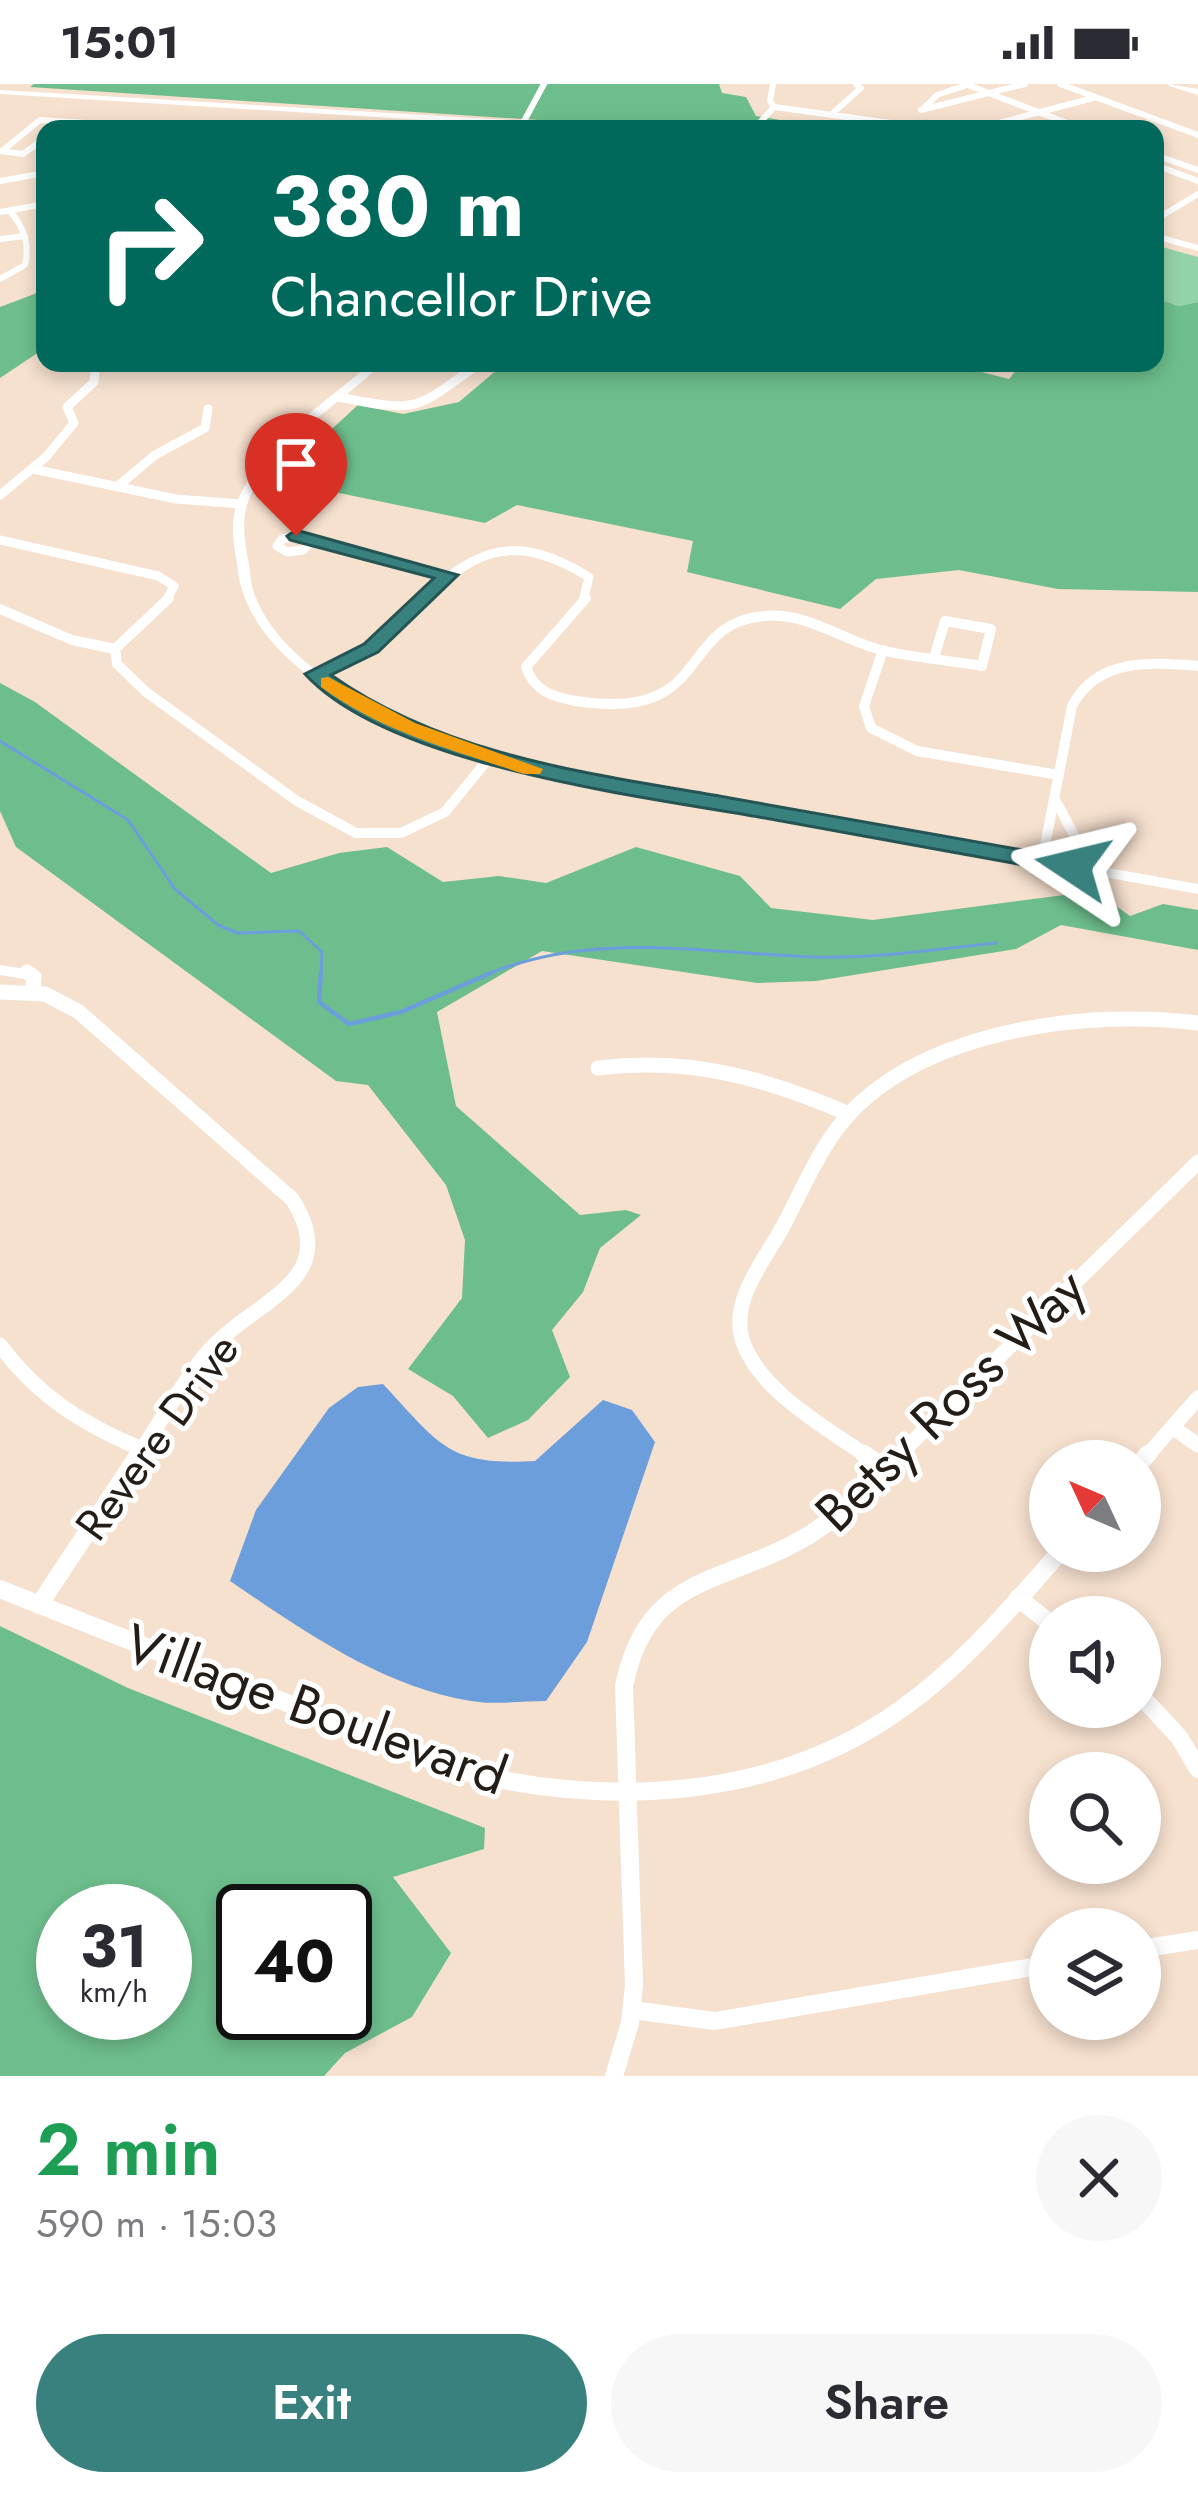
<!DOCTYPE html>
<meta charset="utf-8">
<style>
body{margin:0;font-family:Jost,sans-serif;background:#f7f7f7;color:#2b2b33;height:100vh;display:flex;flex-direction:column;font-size:45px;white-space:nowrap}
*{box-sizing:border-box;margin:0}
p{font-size:39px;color:#7c7c81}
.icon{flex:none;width:66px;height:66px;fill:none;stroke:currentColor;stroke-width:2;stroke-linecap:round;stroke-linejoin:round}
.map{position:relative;height:1992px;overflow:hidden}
.sheet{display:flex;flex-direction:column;background:#fff;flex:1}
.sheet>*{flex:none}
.banner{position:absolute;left:36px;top:36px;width:1128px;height:252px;border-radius:24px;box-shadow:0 6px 18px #0003;background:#00695c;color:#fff;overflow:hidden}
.needle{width:78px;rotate:314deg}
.controls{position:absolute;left:1029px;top:1356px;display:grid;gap:24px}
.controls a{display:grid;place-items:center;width:132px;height:132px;border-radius:50%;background:#fff;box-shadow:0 6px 18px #0003;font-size:60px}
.speed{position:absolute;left:36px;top:1800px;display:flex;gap:24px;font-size:60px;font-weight:700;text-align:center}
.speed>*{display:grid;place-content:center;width:156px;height:156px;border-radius:50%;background:#fff;box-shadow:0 6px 18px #0003;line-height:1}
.speed small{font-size:30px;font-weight:400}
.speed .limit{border:6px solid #111;border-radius:18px;background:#fff;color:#111}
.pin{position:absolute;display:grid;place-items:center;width:102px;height:102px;color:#fff;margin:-123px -51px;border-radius:50% 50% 50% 0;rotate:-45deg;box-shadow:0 0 12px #0007}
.pin .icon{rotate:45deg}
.me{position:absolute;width:132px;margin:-66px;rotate:280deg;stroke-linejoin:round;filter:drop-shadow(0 0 9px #0008)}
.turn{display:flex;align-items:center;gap:42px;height:252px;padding:0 36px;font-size:54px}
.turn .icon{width:156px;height:156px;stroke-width:2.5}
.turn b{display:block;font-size:84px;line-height:102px}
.round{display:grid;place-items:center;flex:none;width:126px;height:126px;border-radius:63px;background:#f7f7f7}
.head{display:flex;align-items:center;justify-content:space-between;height:204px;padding:0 36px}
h1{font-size:72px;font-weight:600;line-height:90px;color:#1e9e55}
.primary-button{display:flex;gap:24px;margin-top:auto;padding:24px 36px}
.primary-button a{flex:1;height:138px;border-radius:72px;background:#38817f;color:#fff;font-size:48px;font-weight:600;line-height:138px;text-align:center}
.primary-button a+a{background:#f7f7f7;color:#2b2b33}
.status{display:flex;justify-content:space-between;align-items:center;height:84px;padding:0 60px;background:#fff;direction:ltr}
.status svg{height:33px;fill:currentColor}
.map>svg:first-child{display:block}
</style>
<div class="status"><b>15:01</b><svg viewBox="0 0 49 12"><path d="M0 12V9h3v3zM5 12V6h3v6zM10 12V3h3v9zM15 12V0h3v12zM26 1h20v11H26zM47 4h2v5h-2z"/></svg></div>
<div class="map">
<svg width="1198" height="1992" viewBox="0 0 1198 1992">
<rect width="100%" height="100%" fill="#f6e0ce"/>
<!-- green -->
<polygon fill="#93d3aa" points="1155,161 1198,173 1198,218 1179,222 1155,214"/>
<!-- forest -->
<g fill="#6ebe8d" fill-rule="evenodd">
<polygon points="34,0 719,0 722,9 746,13 756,32 835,45 676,45 30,3"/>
<polygon points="45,206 45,264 0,294 0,223"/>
<polygon points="1155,214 1179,222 1198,218 1198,508 1058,505 959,486 876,495 840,525 687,488 693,457 517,421 485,439 276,396 358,321 403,330 459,318 505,279 946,279 1009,295 1022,279 1155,279"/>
<polygon points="0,599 35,618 271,789 339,769 387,763 443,798 499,792 546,799 636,763 740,792 771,824 873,836 1095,807 1130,832 1163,820 1198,826 1198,866 1061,841 1016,865 816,897 757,899 542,867 437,928 456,1022 580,1131 626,1126 641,1131 600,1164 583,1208 552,1246 570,1293 528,1336 488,1354 453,1312 408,1285 462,1214 465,1156 446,1101 368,1001 336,997 16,763 0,727"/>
<path d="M0,1542L128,1604L485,1744L484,1765L393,1793L451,1869L412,1933L345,1969L324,1992H0ZM63,1827H165V1929H63ZM243,1827H345V1929H243Z"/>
</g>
<!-- water -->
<path fill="#6c9edb" d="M383,1300C440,1361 448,1382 535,1377L603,1316L632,1326L655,1358L587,1558L546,1617C522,1617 494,1621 471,1617C382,1603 302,1546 230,1497L256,1426L329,1324L358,1303Z"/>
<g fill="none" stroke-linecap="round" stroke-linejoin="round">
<!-- stream-far1 -->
<g stroke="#6c9edb" stroke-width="3">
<polyline points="0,657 128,736 175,805 218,841 237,849 299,847 322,868 321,891"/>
<path d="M486,891C591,846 703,869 813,873C874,875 935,865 996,859"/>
</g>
<!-- stream -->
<polyline stroke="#6c9edb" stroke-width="4.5" points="321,888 319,918 349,940 401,928 493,888"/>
<!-- minor-far4 -->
<g stroke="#fff" stroke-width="6">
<polyline points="965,0 1083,45"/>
<polyline points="1060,0 1198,51"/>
<polyline points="774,23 935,45"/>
<polyline points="923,25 937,11 967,1"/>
<polyline points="921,26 1025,0"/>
<polyline points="834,28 861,4 856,0"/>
<polyline points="523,39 544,0"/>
<polyline points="754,45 774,23 770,17 773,0"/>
<polyline points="976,45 1093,14"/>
<polyline points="0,67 23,70 45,54"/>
<polyline points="2,67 40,36 103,40 99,45"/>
<polyline points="1155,71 1198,86"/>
<polyline points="1155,81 1198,97"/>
<polyline points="0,97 45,89"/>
<polyline points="0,128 45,120"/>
<polyline points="1155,136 1198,110"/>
<polyline points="0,155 25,152"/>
<path d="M0,195L25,181C30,159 24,144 10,127"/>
</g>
<!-- minor-far3 -->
<g stroke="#fff" stroke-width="9">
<path d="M338,313C421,329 414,326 480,279"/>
<polyline points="33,385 176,415 241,420"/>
<polyline points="118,402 155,371 205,344 208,325"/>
<polyline points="0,411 46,373 74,339 67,323 94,298 95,287"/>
<polygon points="301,452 310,458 303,466 287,468 277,462 282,455"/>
<polyline points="0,456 158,492 174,502 166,517"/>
<polyline points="310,458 448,491"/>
<path d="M421,517C479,462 516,449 589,493L583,517"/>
</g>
<!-- minor-far2 -->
<g stroke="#fff" stroke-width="10">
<polyline points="169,514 115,565 117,580 146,608 297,717 356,749 401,749 445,728 490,673"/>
<path d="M586,514L526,583C534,607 553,613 576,617C715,639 675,539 765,532C807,528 842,556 881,566C914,574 948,576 982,582L991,545L945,537L934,574"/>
<polyline points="0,525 72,556 115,565"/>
<polyline points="883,566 864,622 871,644 917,667 1059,691"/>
<polyline points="315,590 371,564 424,514"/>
<polyline points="1056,717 1075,753 1073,782"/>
<path d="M1042,777L1072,622C1097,574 1150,578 1198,582"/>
<polyline points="0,886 31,891"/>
</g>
<!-- minor-far1 -->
<g stroke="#fff" stroke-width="15">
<polyline points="27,888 34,893 33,908"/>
<path d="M0,908L45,910L79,928L292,1115C346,1199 249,1217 205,1271C180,1302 160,1339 137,1373"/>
<path d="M598,984C690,973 766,994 849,1030"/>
<path d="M0,1261C37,1312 84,1341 142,1365"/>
<polyline points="1172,1343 1198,1361"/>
<path d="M868,1373C827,1344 758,1307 742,1255C731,1216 763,1178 781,1146C803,1106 820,1060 852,1027C932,945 1090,925 1198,939"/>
<polyline points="897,1373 1198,1078"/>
<polyline points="1146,1373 1198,1314"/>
</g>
<!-- minor -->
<g stroke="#fff" stroke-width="18">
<polyline points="864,1370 884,1384"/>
<polyline points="1140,1379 1148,1370"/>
<path d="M0,1505L453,1685C604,1724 774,1718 904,1623C964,1580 1012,1522 1061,1467"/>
<polyline points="1018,1514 1050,1539"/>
<polyline points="39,1521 139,1370"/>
<polyline points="1140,1611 1179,1653 1198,1685"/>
<polyline points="1140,1865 1198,1856"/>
<polyline points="632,1926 715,1937 1050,1880"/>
<path d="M614,1992L630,1939L634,1901L624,1602C647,1487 726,1502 809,1451C844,1430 871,1398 901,1370"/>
</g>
<!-- tertiary -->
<path fill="#fff" fill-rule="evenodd" d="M371,279H382C338,324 272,356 248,418C241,438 245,461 249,481C250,490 251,500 254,509C290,607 446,655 537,682L1198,800V810L535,690C442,665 274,609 242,506C239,498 238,488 237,479C233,459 230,436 238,416C263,356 325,320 371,279Z"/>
<!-- secondary -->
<g fill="#fff" fill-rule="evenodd">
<polygon points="0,6 611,42 615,45 570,45 0,10"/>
<polygon points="1155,149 1198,161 1198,167 1155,155"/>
</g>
<!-- motorway -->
<polygon fill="#fff" fill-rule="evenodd" points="1168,0 1198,5 1198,11 1169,2"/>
</g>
<!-- route -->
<path fill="#38817f" stroke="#245453" stroke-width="3" d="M296,446L458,491L378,568L331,591C447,673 593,690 730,714C844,734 958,754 1073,775L1085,782L1073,790C968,771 864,752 759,733C639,712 388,681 305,590L364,560L434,494L290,456L287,452Z"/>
<!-- slow -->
<path fill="#f59e0b" d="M328,593L415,639L543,685L540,690H524C453,666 382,648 321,603V594Z"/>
<g text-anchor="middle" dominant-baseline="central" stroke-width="10" stroke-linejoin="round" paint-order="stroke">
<!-- street labels -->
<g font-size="45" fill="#241c16" stroke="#fff">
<text transform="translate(157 1353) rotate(-54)">Revere Drive</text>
</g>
<!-- near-street labels -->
<g font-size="54" fill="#241c16" stroke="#fff">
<text transform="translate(950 1316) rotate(-44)">Betsy Ross Way</text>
<text transform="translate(316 1625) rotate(20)">Village Boulevard</text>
</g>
</g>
</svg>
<div class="controls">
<a><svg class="needle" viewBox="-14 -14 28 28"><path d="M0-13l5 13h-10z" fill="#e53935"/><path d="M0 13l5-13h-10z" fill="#7c7c81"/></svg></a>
<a><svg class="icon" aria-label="sound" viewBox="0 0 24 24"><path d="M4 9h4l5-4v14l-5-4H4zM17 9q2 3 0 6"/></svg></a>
<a><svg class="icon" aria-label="search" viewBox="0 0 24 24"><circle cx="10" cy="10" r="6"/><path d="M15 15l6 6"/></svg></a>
<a><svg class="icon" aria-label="layers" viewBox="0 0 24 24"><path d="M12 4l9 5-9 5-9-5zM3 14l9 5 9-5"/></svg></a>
</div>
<div class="speed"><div>31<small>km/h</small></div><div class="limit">40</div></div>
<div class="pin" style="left:296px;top:452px;background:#d93025"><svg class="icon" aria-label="arrive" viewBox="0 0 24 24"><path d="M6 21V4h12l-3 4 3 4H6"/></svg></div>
<svg class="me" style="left:1073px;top:782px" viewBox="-20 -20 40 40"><path d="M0-17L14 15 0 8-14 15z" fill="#38817f" stroke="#fff" stroke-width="4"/></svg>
<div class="banner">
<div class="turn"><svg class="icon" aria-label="right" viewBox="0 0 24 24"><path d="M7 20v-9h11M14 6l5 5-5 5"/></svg><div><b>380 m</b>Chancellor Drive</div></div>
</div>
</div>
<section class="sheet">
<div class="head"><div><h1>2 min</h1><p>590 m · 15:03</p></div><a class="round"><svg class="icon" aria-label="close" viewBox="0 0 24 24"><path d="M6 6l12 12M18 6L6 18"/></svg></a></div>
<div class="primary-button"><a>Exit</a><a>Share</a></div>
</section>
